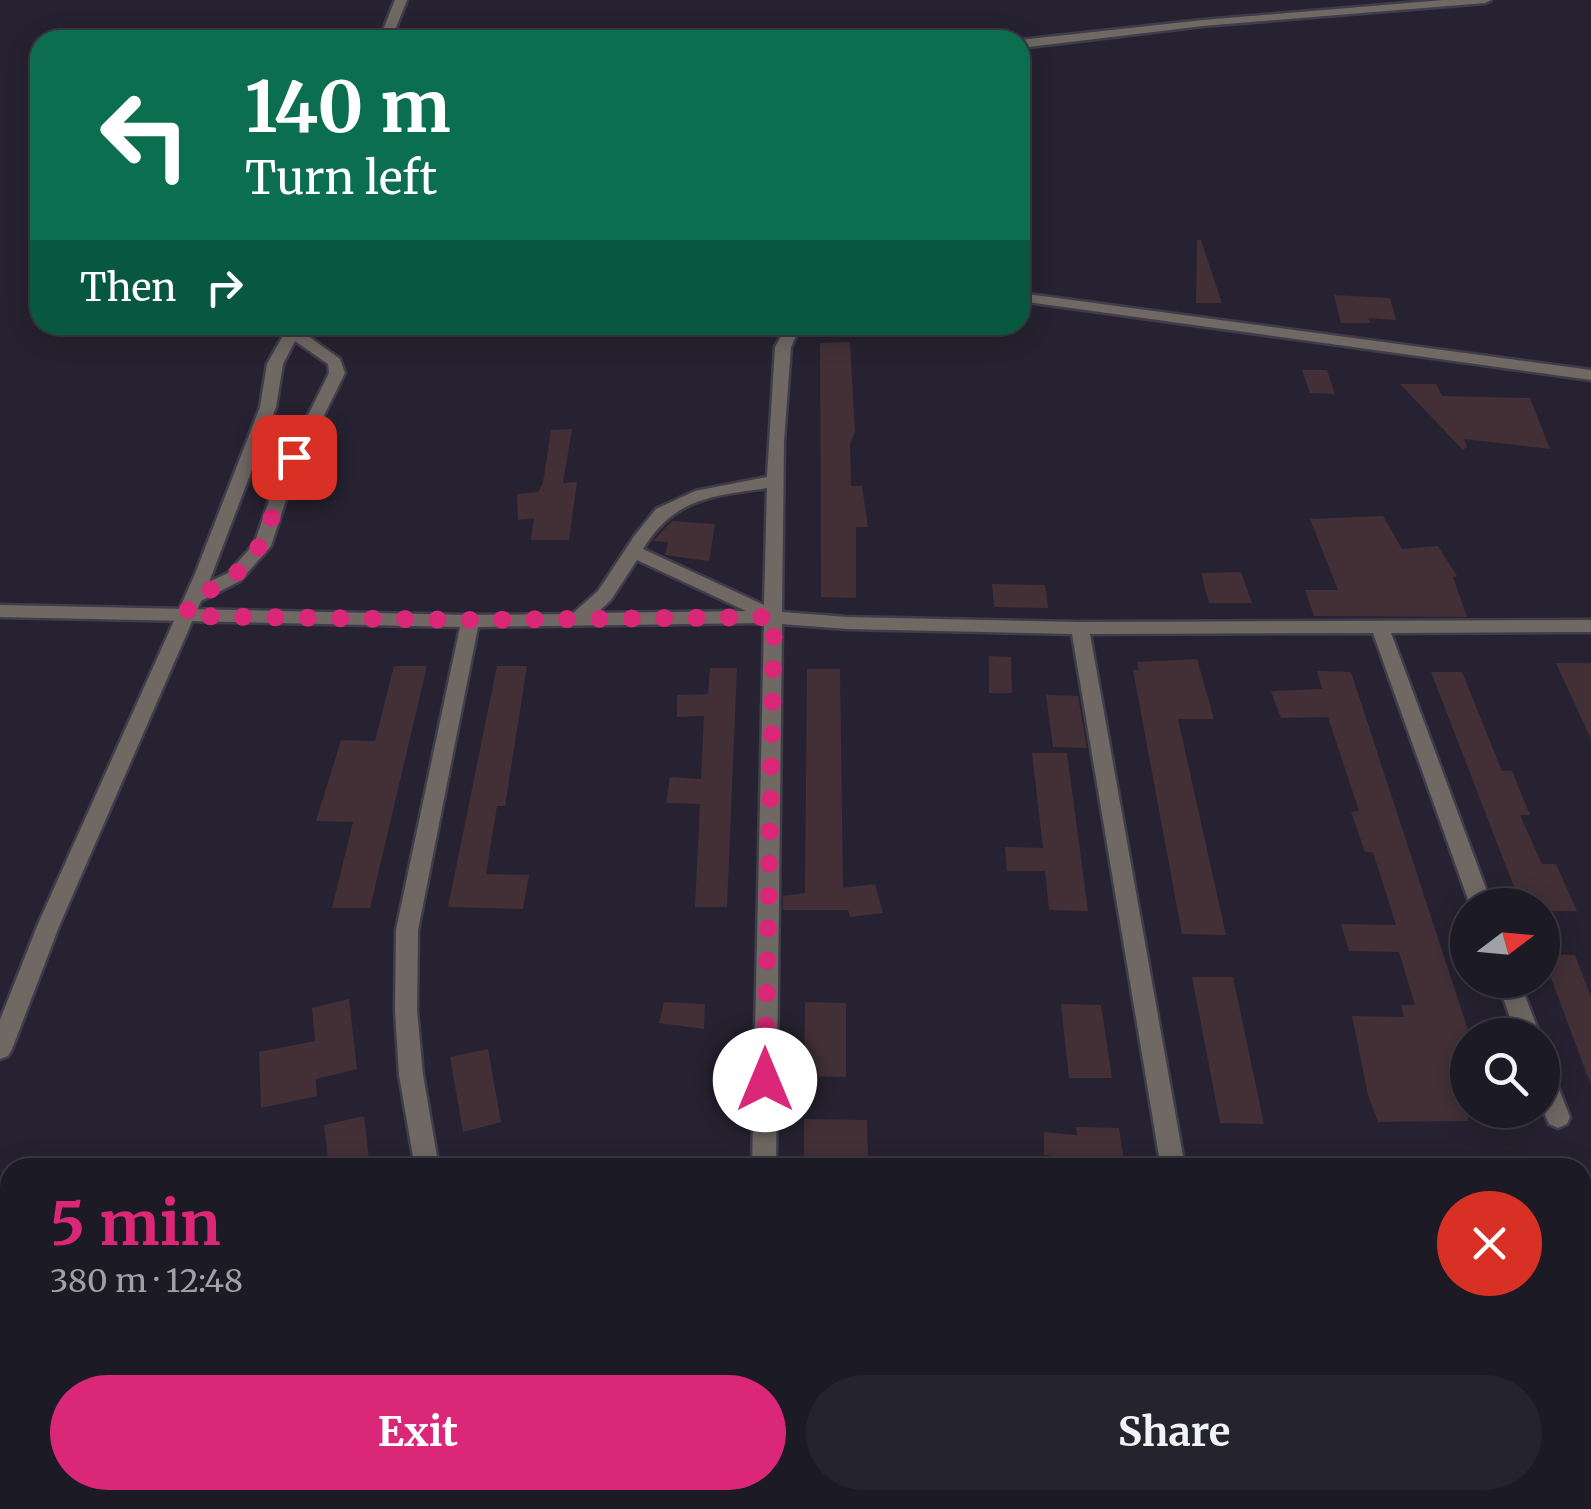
<!DOCTYPE html>
<meta charset="utf-8">
<style>
body{margin:0;font-family:Merriweather,serif;background:#25232d;color:#f1f3f6;height:100vh;display:flex;flex-direction:column;font-size:38px;white-space:nowrap}
*{box-sizing:border-box;margin:0}
p{font-size:32px;color:#a0a1a7}
.icon{flex:none;width:55px;height:55px;fill:none;stroke:currentColor;stroke-width:2;stroke-linecap:round;stroke-linejoin:round}
.map{position:relative;flex:1;overflow:hidden}
.drawer{position:absolute;left:0px;top:1158px;width:1592px;height:352px;display:flex;flex-direction:column;background:#1c1a25;border-radius:30px 30px 0 0;box-shadow:0 5px 25px #0003,0 0 0 2px #3a3842}
.drawer>*{flex:none}
.hud{position:absolute;left:30px;top:30px;width:1000px;height:305px;border-radius:30px;box-shadow:0 5px 25px #0003,0 0 0 2px #3a3842;background:#0b6e4f;color:#fff;overflow:hidden}
.needle{width:65px;rotate:74deg}
.buttons{position:absolute;left:1450px;top:888px;display:grid;gap:20px}
.buttons a{display:grid;place-items:center;width:110px;height:110px;border-radius:50%;background:#1c1a25;box-shadow:0 5px 25px #0003,0 0 0 2px #3a3842;font-size:50px}
.pin{position:absolute;display:grid;place-items:center;width:85px;height:85px;color:#fff;margin:-42px;border-radius:20px;box-shadow:0 5px 15px #0006}
.me{position:absolute;width:110px;margin:-55px;rotate:0deg;stroke-linejoin:round;filter:drop-shadow(0 0 8px #0008)}
.turn{display:flex;align-items:center;gap:35px;height:210px;padding:0 50px;font-size:45px}
.turn .icon{width:130px;height:130px;stroke-width:2.5}
.turn b{display:block;font-size:70px;line-height:85px}
.then{display:flex;align-items:center;height:95px;padding:0 50px;background:#0003;gap:20px;font-size:38px}
.round{display:grid;place-items:center;flex:none;width:105px;height:105px;border-radius:52px;background:#25232d}
.summary{display:flex;align-items:center;justify-content:space-between;height:170px;padding:0 50px}
h1{font-size:60px;font-weight:700;line-height:75px;color:#db2777}
.primary-button{display:flex;gap:20px;margin-top:auto;padding:20px 50px}
.primary-button a{flex:1;height:115px;border-radius:60px;background:#db2777;color:#fff;font-size:40px;font-weight:700;line-height:115px;text-align:center}
.primary-button a+a{background:#25232d;color:#f1f3f6}
.map>svg:first-child{display:block}
</style>
<div class="map">
<svg width="1591" height="1509" viewBox="0 0 1591 1509">
<rect width="100%" height="100%" fill="#262231"/>
<!-- built -->
<polygon fill="#2f293e" points="10,1498 10,1500 367,1500 367,1509 0,1509 0,1500"/>
<!-- building -->
<g fill="#423036">
<polygon points="1197,240 1201,240 1222,303 1196,303"/>
<polygon points="1334,295 1390,298 1396,320 1368,318 1371,323 1341,323"/>
<polygon points="850,342 855,432 850,444 851,486 862,486 868,527 856,527 856,598 821,597 820,343"/>
<polygon points="1302,370 1327,370 1335,394 1310,393"/>
<polygon points="1400,384 1436,384 1442,396 1530,398 1550,449 1464,439 1467,447 1463,450"/>
<polygon points="572,429 563,483 577,482 569,540 531,540 534,518 518,520 517,494 538,492 543,483 551,430"/>
<polygon points="1383,516 1402,549 1438,546 1457,576 1453,577 1467,617 1314,616 1305,590 1338,590 1310,519"/>
<polygon points="672,521 715,524 709,561 665,555 668,542 653,541"/>
<polygon points="1241,572 1252,603 1209,603 1201,573"/>
<polygon points="992,584 1045,585 1048,608 994,607"/>
<polygon points="989,656 1011,657 1012,693 989,693"/>
<polygon points="1197,659 1214,719 1178,719 1226,935 1182,934 1133,670 1139,670 1137,662"/>
<polygon points="1556,663 1591,663 1591,739"/>
<polygon points="394,666 427,666 370,908 332,908 353,822 316,821 341,740 375,741"/>
<polygon points="497,666 527,666 505,806 497,806 486,874 529,875 523,909 448,907"/>
<polygon points="710,668 737,668 727,907 695,907 700,804 666,803 670,777 701,779 704,716 677,717 677,695 708,694"/>
<polygon points="807,669 840,669 843,888 875,884 883,913 850,917 848,910 783,910 783,896 805,893"/>
<polygon points="1317,671 1351,672 1468,1030 1468,1121 1378,1122 1368,1095 1352,1016 1404,1017 1401,1005 1415,1005 1399,952 1349,951 1341,924 1396,925 1373,852 1365,852 1351,812 1359,811 1328,717 1281,718 1271,691 1322,689"/>
<polygon points="1431,672 1462,672 1502,771 1512,771 1530,815 1520,815 1542,864 1556,864 1577,911 1542,911 1542,905 1521,905"/>
<polygon points="1046,695 1078,696 1087,748 1053,747"/>
<polygon points="1032,753 1067,753 1088,911 1049,910 1045,871 1007,871 1005,847 1043,848"/>
<polygon points="1542,954 1575,955 1591,997 1591,1085"/>
<polygon points="1192,977 1233,977 1264,1124 1220,1123"/>
<polygon points="349,999 357,1069 316,1079 317,1096 261,1108 259,1052 315,1041 312,1008"/>
<polygon points="664,1002 705,1004 704,1029 659,1023"/>
<polygon points="805,1002 846,1003 846,1077 804,1076"/>
<polygon points="1061,1004 1101,1005 1112,1078 1069,1078"/>
<polygon points="488,1049 501,1122 463,1132 450,1057"/>
<polygon points="364,1116 370,1168 329,1168 324,1125"/>
<polygon points="804,1119 867,1120 868,1156 850,1156 850,1168 804,1168"/>
<polygon points="1076,1127 1119,1128 1125,1168 1081,1168 1080,1159 1044,1155 1044,1132 1077,1135"/>
</g>
<g fill="none" stroke-linecap="round" stroke-linejoin="round">
<defs>
<g id="minor">
<polygon points="1444,0 1491,0 1485,3 1203,26 1020,48 1020,40 1203,20"/>
<polygon points="1020,293 1591,370 1591,380 1020,301"/>
<path d="M787,325H801L791,347L784,441L782,612L847,617L1080,622L1591,620V632L1391,633L1492,905H1470L1373,633L1090,634L1185,1168H1161L1072,634L847,629L782,624L776,1168H752L764,623L478,627L418,930L417,1010L423,1075L439,1168H415L399,1075L395,1010L396,930L460,627L0,617V605L470,615L572,614L598,591L635,535L656,509L695,491L767,477L775,347ZM767,488L764,605L643,549C674,498 712,496 767,488ZM637,560L746,611L597,613L611,600Z"/>
<polygon points="1497,980 1519,980 1540,1035 1516,1035"/>
<polygon points="1542,1064 1550,1067 1570,1117 1567,1124 1558,1128 1549,1124 1542,1108"/>
<polygon points="1438,1500 1467,1500 1470,1509 1441,1509"/>
</g>
<g id="tertiary">
<polygon points="395,0 407,0 391,40 379,40"/>
<path d="M289,325H303L301,331L340,359L345,373L293,478L271,546L240,581L201,601L60,924L12,1049L8,1056L0,1059V1020L38,924L195,574L260,407L267,364ZM295,341L328,364L329,373L277,478L254,544L228,573L209,582L276,407L283,364Z"/>
</g>
</defs>
<!-- minor casing -->
<use href="#minor" stroke="#403d4b" stroke-width="5"/>
<!-- tertiary casing -->
<use href="#tertiary" stroke="#403d4b" stroke-width="5"/>
<!-- minor -->
<use href="#minor" fill="#706863" fill-rule="evenodd"/>
<!-- tertiary -->
<use href="#tertiary" fill="#706863" fill-rule="evenodd"/>
</g>
<g fill="none" stroke-linecap="round" stroke-linejoin="round">
<!-- route -->
<path stroke="#db2777" stroke-width="18" stroke-dasharray="0 32.4" d="M294,457C263,526 273,565 194,597L185,616L470,620L774,617L765,1080"/>
</g>
</svg>
<div class="buttons">
<a><svg class="needle" viewBox="-14 -14 28 28"><path d="M0-13l5 13h-10z" fill="#e53935"/><path d="M0 13l5-13h-10z" fill="#a0a1a7"/></svg></a>
<a><svg class="icon" aria-label="search" viewBox="0 0 24 24"><circle cx="10" cy="10" r="6"/><path d="M15 15l6 6"/></svg></a>
</div>
<div class="pin" style="left:294px;top:457px;background:#d93025"><svg class="icon" aria-label="arrive" viewBox="0 0 24 24"><path d="M6 21V4h12l-3 4 3 4H6"/></svg></div>
<svg class="me" style="left:765px;top:1080px" viewBox="-20 -20 40 40"><circle r="19" fill="#fff"/><path d="M0-13L10 11 0 6-10 11z" fill="#db2777"/></svg>
<div class="hud">
<div class="turn"><svg class="icon" aria-label="left" viewBox="0 0 24 24"><path d="M17 20v-9H6M10 6l-5 5 5 5"/></svg><div><b>140 m</b>Turn left</div></div>
<div class="then">Then<svg class="icon" aria-label="right" viewBox="0 0 24 24"><path d="M7 20v-9h11M14 6l5 5-5 5"/></svg></div>
</div>
<section class="drawer">
<div class="summary"><div><h1>5 min</h1><p>380 m · 12:48</p></div><a class="round" style="background:#d93025;color:#fff"><svg class="icon" aria-label="close" viewBox="0 0 24 24"><path d="M6 6l12 12M18 6L6 18"/></svg></a></div>
<div class="primary-button"><a>Exit</a><a>Share</a></div>
</section>
</div>
